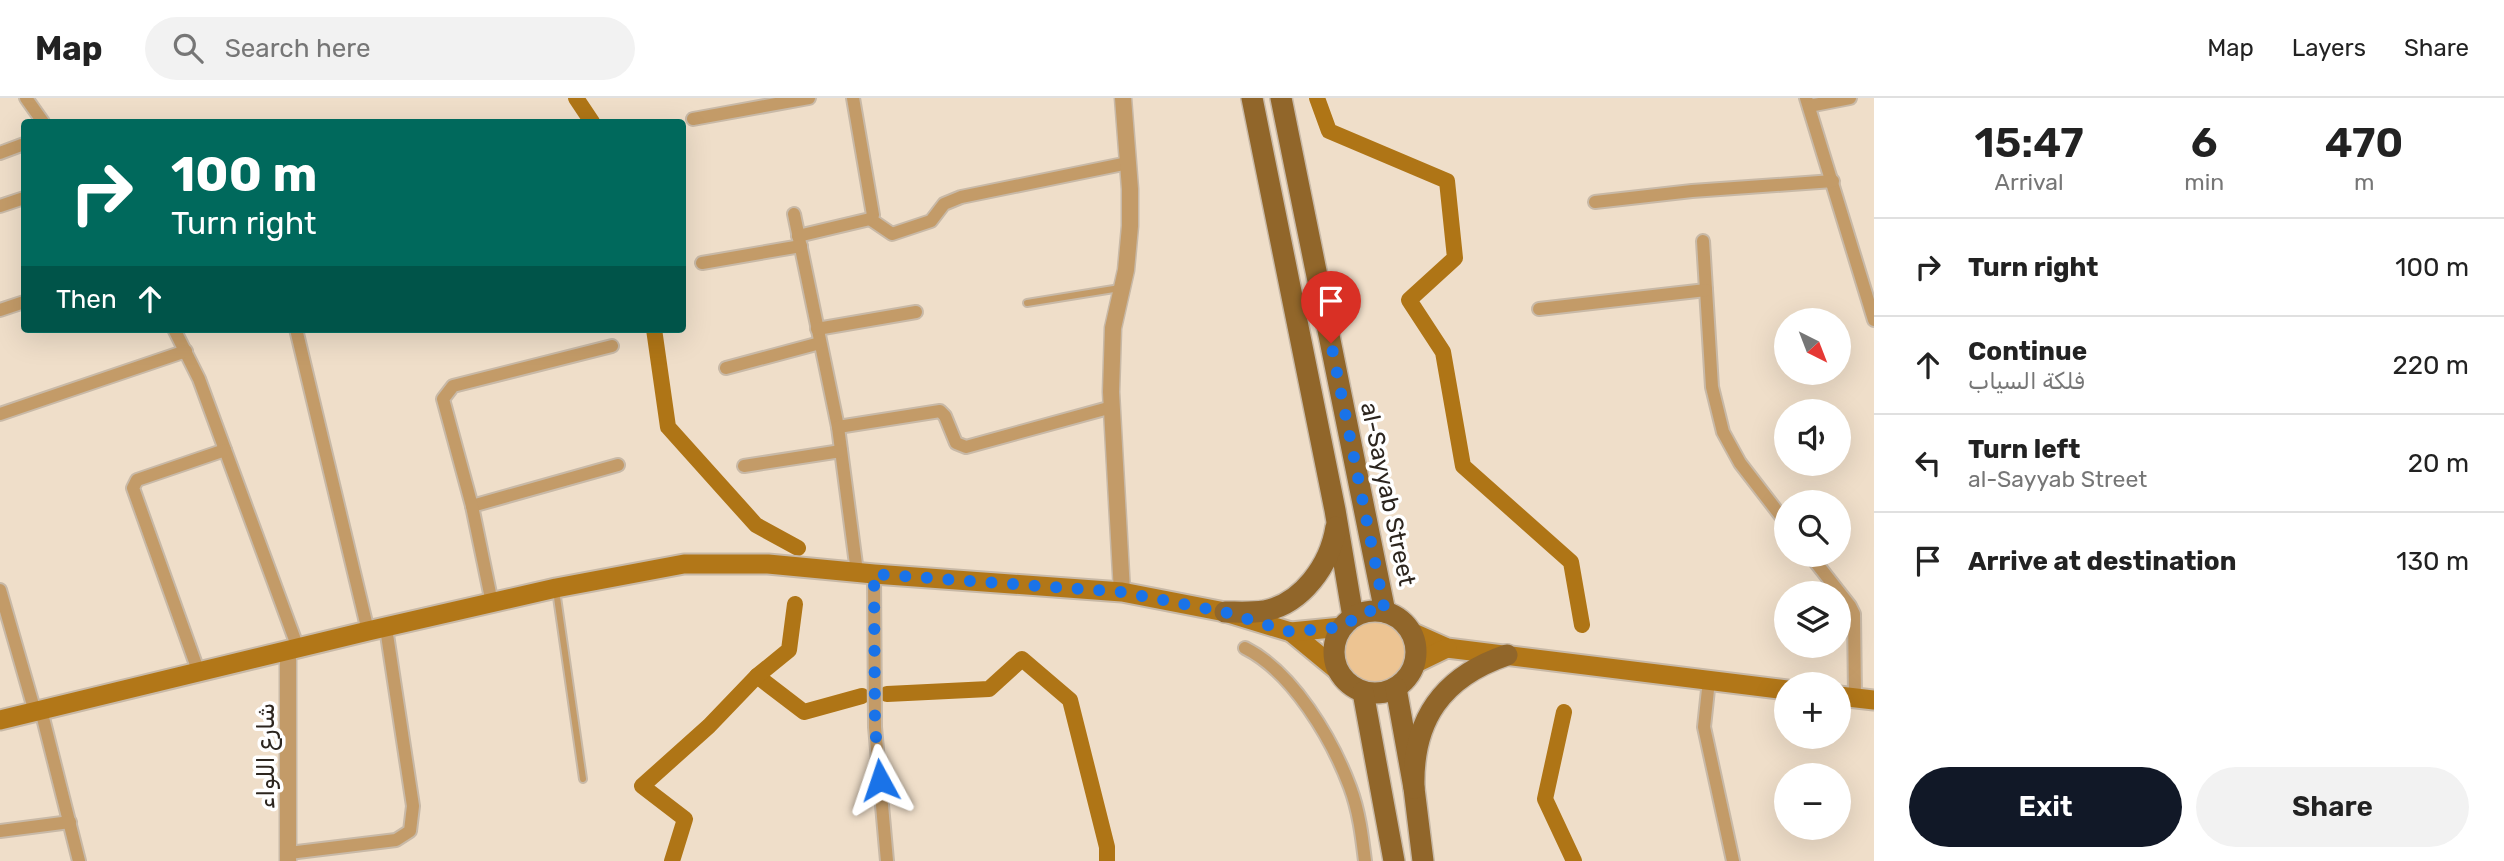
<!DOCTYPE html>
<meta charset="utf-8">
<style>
body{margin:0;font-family:Rubik,"Noto Naskh Arabic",sans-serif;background:#f2f2f2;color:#222;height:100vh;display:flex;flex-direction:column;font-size:26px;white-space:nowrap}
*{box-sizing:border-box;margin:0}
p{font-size:23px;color:#767676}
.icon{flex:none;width:38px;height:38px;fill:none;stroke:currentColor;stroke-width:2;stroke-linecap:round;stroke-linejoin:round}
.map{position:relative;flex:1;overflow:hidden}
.details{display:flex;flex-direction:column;background:#fff;width:630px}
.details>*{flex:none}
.hud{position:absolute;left:21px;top:21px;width:665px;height:214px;border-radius:7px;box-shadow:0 7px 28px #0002;background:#00695c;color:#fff;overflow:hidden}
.needle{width:46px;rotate:138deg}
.controls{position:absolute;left:1774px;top:210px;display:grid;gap:14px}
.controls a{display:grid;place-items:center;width:77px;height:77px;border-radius:50%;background:#fff;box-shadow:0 7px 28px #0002;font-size:35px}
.pin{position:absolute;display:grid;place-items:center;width:60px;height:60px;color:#fff;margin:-72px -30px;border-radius:50% 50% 50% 0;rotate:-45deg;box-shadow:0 0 7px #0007}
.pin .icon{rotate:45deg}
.me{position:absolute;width:77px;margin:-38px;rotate:355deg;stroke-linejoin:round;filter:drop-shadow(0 0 5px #0008)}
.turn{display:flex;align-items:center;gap:24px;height:147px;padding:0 35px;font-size:32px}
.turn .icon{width:91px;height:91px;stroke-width:2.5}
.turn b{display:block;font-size:49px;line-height:60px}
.then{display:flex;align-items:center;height:66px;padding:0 35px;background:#0003;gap:14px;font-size:26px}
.eta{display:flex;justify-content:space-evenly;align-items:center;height:119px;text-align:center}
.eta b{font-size:42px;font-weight:600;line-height:49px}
.button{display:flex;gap:14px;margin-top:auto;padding:14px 35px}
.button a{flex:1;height:80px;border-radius:42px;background:#111827;color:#fff;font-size:28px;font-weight:600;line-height:80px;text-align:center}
.button a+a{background:#f2f2f2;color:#222}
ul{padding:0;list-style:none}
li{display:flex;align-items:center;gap:21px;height:98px;padding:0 35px;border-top:2px solid #e0e0e0}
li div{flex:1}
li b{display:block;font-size:26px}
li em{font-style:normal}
header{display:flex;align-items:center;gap:42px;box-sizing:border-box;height:98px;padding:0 35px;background:#fff;border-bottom:2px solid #e0e0e0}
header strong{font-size:33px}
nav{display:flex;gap:38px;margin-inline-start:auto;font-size:24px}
.search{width:490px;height:63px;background:#f2f2f2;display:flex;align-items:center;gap:18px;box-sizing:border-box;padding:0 24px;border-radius:38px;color:#767676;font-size:26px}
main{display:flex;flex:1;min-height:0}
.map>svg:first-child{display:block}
</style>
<header>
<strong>Map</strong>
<div class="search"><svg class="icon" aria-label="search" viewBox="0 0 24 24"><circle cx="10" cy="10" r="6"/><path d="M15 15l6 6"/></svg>Search here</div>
<nav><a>Map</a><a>Layers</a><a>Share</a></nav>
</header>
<main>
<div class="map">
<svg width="1874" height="763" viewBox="0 0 1874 763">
<rect width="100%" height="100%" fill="#efdec9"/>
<!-- green -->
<circle fill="#edc492" cx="1374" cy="555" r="33"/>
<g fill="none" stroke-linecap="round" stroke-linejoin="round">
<!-- canal -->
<g stroke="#af7516" stroke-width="16">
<polyline points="576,0 592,24"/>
<polyline points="1317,0 1329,33 1447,83 1455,160 1409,202 1443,254 1463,368 1571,464 1582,527"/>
<polyline points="654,231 668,329 756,427 798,450"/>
<polyline points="757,578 804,614 862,598"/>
<polyline points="887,596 989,591 1022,561 1070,602 1107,749 1107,763"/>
<polyline points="1564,614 1545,701 1574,763"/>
<polyline points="672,763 685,721 642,688 709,628 757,578 789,552 795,506"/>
</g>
<defs>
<g id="service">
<polyline points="1027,205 1120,190"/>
<polyline points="556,492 583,681"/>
</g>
<g id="minor">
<polyline points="26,0 43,24"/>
<polyline points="1806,0 1874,222"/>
<polyline points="1809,8 1850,0"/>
<polyline points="693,21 809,0"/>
<polyline points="0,55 24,46"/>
<polyline points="1595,104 1692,93 1833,83"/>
<polyline points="0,108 24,100"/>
<polyline points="794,116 838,329 857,474"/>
<polyline points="870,121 892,136 931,123 944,106 961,99 1128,65"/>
<polyline points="798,138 870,121 873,117 853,0"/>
<polyline points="1703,143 1712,289 1723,334 1740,365 1787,426"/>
<polyline points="702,165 801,148"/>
<polyline points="1539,211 1706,192"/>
<polyline points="0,212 24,204"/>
<polyline points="174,231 199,281 298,550"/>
<polyline points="296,231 368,533"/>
<polyline points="817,231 916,214"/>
<polyline points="726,270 820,245"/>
<polyline points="0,316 186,253"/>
<polyline points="838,329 940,313 945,318 956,345 966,349 1112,309"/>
<polyline points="744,368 841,353"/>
<polyline points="472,408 618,367"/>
<polyline points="1810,457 1850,508 1854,516 1855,600"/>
<polyline points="874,476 875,629 887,763"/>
<polyline points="0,492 35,614"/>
<polyline points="492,505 472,408 443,301 453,288 612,248"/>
<path d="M1245,550C1293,574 1332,641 1350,689C1359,713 1362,738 1365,763"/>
<polyline points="199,575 133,390 137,382 225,352"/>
<polyline points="1709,582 1704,629 1733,763"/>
<polyline points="41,612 79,763"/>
<polyline points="0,733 70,724"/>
<polyline points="289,755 396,742 410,733 413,708 386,530"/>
</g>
<g id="tertiary">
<polyline points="1122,494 1111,294 1113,230 1126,172 1130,128 1130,91 1123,0"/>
<polyline points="288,763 288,552"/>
</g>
<g id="secondary">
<polyline points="1291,534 1337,572"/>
<polyline points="1411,534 1447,550 1787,592"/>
<polyline points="1414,566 1447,550"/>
<polyline points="1839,598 1874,602"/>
<polyline points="0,622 368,533 556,490 684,466 768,466 874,476 1122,494 1225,514 1291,534 1342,529"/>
</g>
<g id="primary">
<polyline points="1252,0 1335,412 1353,519"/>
<polyline points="1281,0 1385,514"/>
<circle cx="1375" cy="554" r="41"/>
<path d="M1225,514C1237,514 1251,515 1264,513C1302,506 1330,467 1336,429"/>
<polyline points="1396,590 1414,690 1423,763"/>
<polyline points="1363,594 1394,763"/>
<path d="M1414,690C1412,622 1442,579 1507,557"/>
</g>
</defs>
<!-- service casing -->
<use href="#service" stroke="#c8b9a7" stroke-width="10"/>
<!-- minor casing -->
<use href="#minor" stroke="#c8b9a7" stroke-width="16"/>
<!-- tertiary casing -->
<use href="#tertiary" stroke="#c8b9a7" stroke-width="19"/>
<!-- secondary casing -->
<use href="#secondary" stroke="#c8b9a7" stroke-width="23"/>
<!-- primary casing -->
<use href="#primary" stroke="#c8b9a7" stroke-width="24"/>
<!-- service -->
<use href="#service" stroke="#c39b68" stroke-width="6"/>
<!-- minor -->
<use href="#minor" stroke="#c39b68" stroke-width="12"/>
<!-- tertiary -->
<use href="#tertiary" stroke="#c39b68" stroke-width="16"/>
<!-- secondary -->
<use href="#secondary" stroke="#b27718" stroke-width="19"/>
<!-- primary -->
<use href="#primary" stroke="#91662a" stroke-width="21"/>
</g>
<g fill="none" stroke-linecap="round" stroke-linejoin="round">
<!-- route -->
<polyline stroke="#1a73e8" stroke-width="12" stroke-dasharray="0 21.6" points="880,682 875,629 874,476 1122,494 1224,514 1291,534 1342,529 1361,516 1369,513 1385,514 1331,245"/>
</g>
<g text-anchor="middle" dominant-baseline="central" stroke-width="7" stroke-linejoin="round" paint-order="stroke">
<!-- street labels -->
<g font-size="24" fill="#2c251e" stroke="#fff">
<text transform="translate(1388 396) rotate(78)">al-Sayyab Street</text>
<text transform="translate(266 658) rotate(-90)">شارع اللواء</text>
</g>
</g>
</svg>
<div class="controls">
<a><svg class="needle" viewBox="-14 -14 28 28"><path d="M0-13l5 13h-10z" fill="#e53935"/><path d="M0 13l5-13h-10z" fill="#767676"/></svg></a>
<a><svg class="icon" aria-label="sound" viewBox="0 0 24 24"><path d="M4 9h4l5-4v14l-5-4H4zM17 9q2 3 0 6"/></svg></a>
<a><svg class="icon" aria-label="search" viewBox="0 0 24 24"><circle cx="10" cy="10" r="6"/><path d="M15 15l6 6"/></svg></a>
<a><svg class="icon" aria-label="layers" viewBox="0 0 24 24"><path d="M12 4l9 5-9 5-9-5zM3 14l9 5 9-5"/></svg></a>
<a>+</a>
<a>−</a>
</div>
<div class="pin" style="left:1331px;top:245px;background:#d93025"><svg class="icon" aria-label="arrive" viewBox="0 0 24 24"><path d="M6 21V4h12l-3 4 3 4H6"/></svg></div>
<svg class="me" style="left:880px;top:682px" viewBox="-20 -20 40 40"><path d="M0-17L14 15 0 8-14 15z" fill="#1a73e8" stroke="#fff" stroke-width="4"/></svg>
<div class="hud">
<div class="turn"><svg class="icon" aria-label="right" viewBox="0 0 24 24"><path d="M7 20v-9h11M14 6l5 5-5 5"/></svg><div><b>100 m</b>Turn right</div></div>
<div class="then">Then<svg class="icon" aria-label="ahead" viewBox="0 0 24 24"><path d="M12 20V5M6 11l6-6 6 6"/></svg></div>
</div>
</div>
<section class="details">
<div class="eta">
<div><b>15:47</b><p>Arrival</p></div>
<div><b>6</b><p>min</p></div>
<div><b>470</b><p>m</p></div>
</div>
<ul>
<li><svg class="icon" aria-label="right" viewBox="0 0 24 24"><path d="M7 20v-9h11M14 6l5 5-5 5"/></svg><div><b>Turn right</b></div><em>100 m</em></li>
<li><svg class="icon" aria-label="ahead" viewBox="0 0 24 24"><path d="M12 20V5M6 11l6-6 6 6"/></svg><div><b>Continue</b><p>فلكة السياب</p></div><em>220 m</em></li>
<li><svg class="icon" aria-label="left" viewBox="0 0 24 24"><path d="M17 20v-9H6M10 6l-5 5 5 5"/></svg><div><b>Turn left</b><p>al-Sayyab Street</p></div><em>20 m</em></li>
<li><svg class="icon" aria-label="arrive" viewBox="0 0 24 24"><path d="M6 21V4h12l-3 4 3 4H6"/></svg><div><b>Arrive at destination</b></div><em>130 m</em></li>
</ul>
<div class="button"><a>Exit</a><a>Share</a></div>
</section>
</main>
